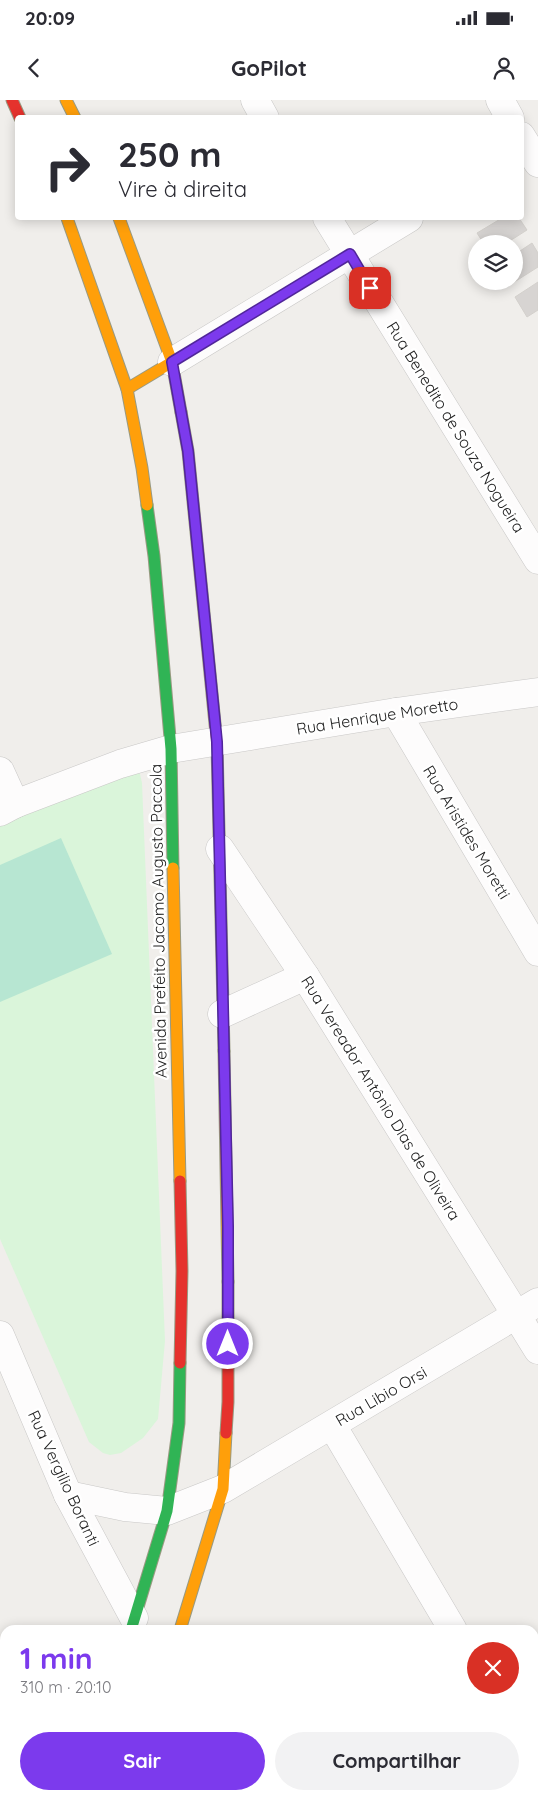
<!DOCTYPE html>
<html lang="pt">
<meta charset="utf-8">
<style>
body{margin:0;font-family:Quicksand,sans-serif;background:#f2f2f3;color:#2b2b33;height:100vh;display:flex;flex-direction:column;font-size:19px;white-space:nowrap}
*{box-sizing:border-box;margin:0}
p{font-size:16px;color:#7c7c81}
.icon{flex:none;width:28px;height:28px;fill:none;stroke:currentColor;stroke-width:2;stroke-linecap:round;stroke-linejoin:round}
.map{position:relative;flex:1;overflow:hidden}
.details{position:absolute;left:0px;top:1525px;width:539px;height:175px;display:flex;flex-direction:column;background:#fff;border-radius:15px 15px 0 0;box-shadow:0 2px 12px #0003}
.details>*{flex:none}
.guide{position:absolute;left:15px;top:15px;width:509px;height:105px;border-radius:5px;box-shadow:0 2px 12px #0003;background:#fff;color:#2b2b33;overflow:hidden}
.fabs{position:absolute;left:468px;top:135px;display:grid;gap:10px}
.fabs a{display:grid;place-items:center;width:55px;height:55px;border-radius:50%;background:#fff;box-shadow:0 2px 12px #0003;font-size:25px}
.pin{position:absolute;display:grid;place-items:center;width:42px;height:42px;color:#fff;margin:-21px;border-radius:10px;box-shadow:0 2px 8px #0006}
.me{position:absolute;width:55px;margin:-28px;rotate:0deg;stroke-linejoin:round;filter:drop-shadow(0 0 4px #0008)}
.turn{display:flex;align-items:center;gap:18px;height:105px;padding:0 20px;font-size:22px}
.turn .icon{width:65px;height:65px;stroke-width:2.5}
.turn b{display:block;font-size:35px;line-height:42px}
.round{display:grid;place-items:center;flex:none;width:52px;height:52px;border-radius:26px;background:#f2f2f3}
.headline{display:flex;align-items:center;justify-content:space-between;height:85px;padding:0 20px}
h1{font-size:30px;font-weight:700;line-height:38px;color:#7c3aed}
.cta{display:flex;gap:10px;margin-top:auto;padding:10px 20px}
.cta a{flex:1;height:58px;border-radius:30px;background:#7c3aed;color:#fff;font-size:20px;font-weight:700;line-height:58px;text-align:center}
.cta a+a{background:#f2f2f3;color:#2b2b33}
.status{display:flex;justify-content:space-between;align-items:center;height:35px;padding:0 25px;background:#fff;direction:ltr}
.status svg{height:14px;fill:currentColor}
header{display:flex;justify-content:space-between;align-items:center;height:65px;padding:0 20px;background:#fff;font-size:22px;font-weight:700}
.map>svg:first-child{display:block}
</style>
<div class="status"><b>20:09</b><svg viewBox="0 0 49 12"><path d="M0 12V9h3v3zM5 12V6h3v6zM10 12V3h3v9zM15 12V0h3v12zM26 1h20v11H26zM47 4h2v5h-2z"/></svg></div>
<header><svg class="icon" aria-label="back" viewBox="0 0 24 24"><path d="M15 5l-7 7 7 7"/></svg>GoPilot<svg class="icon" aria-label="person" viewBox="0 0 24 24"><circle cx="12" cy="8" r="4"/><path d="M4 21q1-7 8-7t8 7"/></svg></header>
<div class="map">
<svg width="538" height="1700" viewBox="0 0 538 1700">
<rect width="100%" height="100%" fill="#f0eeeb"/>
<!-- park -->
<polygon fill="#daf5da" points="133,668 140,674 142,683 165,1241 158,1319 143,1338 121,1353 110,1355 103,1353 89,1342 0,1139 0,725"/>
<!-- pitch -->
<polygon fill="#b7e6d2" points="61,738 112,854 0,902 0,765"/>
<!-- building -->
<g fill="#d7d4d2" stroke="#d3d0cc">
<polygon points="502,118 519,118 527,130 505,144 484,144 477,133"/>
<polygon points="532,143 538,153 538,167 508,186 505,181 514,181 514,155"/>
<polygon points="538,182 538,210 527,217 515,197"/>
</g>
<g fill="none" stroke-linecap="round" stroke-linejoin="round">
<defs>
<g id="street">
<polyline points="255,0 265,18"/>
<polyline points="500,0 510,18"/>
<polyline points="521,36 538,63"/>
<polyline points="327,118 538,460"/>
<polyline points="172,262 409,118"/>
<polyline points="396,612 538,852"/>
<polyline points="0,671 15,704"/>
<polyline points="0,712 15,704 120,664 171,649 396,612 538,592"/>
<polyline points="220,749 305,876 538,1250"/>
<polyline points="222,914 305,876"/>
<polyline points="0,1235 68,1395 134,1518"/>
<polyline points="332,1325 453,1530"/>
<polyline points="68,1395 125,1407 167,1411 223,1389 538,1202"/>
<polyline points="534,1666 538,1674"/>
</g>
<g id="fast">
<polyline points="147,405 154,456 171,649 173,768"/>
<polyline points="217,644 224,951"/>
<polyline points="131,1530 167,1411 179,1323 180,1263"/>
</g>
<g id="slow">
<polyline points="66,0 75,18"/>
<polyline points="67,118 127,289 142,368 147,405"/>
<polyline points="119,118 172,262 181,312"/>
<polyline points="127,289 172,262"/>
<polyline points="173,768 180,1081"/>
<polyline points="224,951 228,1182"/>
<polyline points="180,1530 223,1389 226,1333"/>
<polyline points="137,1700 138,1695"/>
</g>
<g id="jam">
<polyline points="12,0 20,18"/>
<polyline points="181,312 188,351 217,644"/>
<polyline points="180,1081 182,1171 180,1263"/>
<polyline points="226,1333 228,1302 228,1182"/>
<polyline points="89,1700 90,1695"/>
</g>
</defs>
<!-- street casing -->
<use href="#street" stroke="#c9c8c7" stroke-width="29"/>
<!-- fast casing -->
<use href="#fast" stroke="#999a82" stroke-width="13"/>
<!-- slow casing -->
<use href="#slow" stroke="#999a82" stroke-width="13"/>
<!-- jam casing -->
<use href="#jam" stroke="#999a82" stroke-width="13"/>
<!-- street -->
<use href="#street" stroke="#fdfcfc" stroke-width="28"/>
<!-- fast -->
<use href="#fast" stroke="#30b455" stroke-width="11"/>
<!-- slow -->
<use href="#slow" stroke="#ff9f0a" stroke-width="11"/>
<!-- jam -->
<use href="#jam" stroke="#e5322d" stroke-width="11"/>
</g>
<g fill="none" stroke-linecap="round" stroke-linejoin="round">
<defs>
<polyline id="route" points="228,1244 228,1127 217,642 188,351 172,262 350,154 370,188"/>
</defs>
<!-- route casing -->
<use href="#route" stroke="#51269a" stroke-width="12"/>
<!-- route -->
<use href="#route" stroke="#7c3aed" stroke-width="9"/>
</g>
<g text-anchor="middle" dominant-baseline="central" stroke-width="5" stroke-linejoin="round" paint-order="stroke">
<!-- street labels -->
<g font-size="16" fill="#222" stroke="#fff">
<text transform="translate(456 327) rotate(58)">Rua Benedito de Souza Nogueira</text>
<text transform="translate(377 616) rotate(-9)">Rua Henrique Moretto</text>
<text transform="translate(467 732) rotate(59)">Rua Aristides Moretti</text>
<text transform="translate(158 821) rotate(-91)">Avenida Prefeito Jacomo Augusto Paccola</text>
<text transform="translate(381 998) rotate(58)">Rua Vereador Antônio Dias de Oliveira</text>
<text transform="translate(381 1296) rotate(-30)">Rua Libio Orsi</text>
<text transform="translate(64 1378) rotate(65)">Rua Vergilio Boranti</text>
</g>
</g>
</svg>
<div class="fabs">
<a><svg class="icon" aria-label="layers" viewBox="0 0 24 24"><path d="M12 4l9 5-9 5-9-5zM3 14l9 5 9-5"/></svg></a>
</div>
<div class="pin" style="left:370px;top:188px;background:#d93025"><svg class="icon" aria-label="arrive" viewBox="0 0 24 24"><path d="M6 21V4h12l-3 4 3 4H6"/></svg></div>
<svg class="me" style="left:228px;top:1244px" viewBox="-20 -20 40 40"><circle r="17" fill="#7c3aed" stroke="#fff" stroke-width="3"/><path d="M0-11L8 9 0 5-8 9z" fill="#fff"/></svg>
<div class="guide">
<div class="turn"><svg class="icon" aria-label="right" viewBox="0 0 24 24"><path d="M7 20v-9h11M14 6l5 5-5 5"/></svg><div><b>250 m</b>Vire à direita</div></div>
</div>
<section class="details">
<div class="headline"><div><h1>1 min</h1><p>310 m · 20:10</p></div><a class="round" style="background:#d93025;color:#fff"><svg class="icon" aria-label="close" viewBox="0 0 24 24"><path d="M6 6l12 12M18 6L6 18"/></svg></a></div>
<div class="cta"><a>Sair</a><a>Compartilhar</a></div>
</section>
</div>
